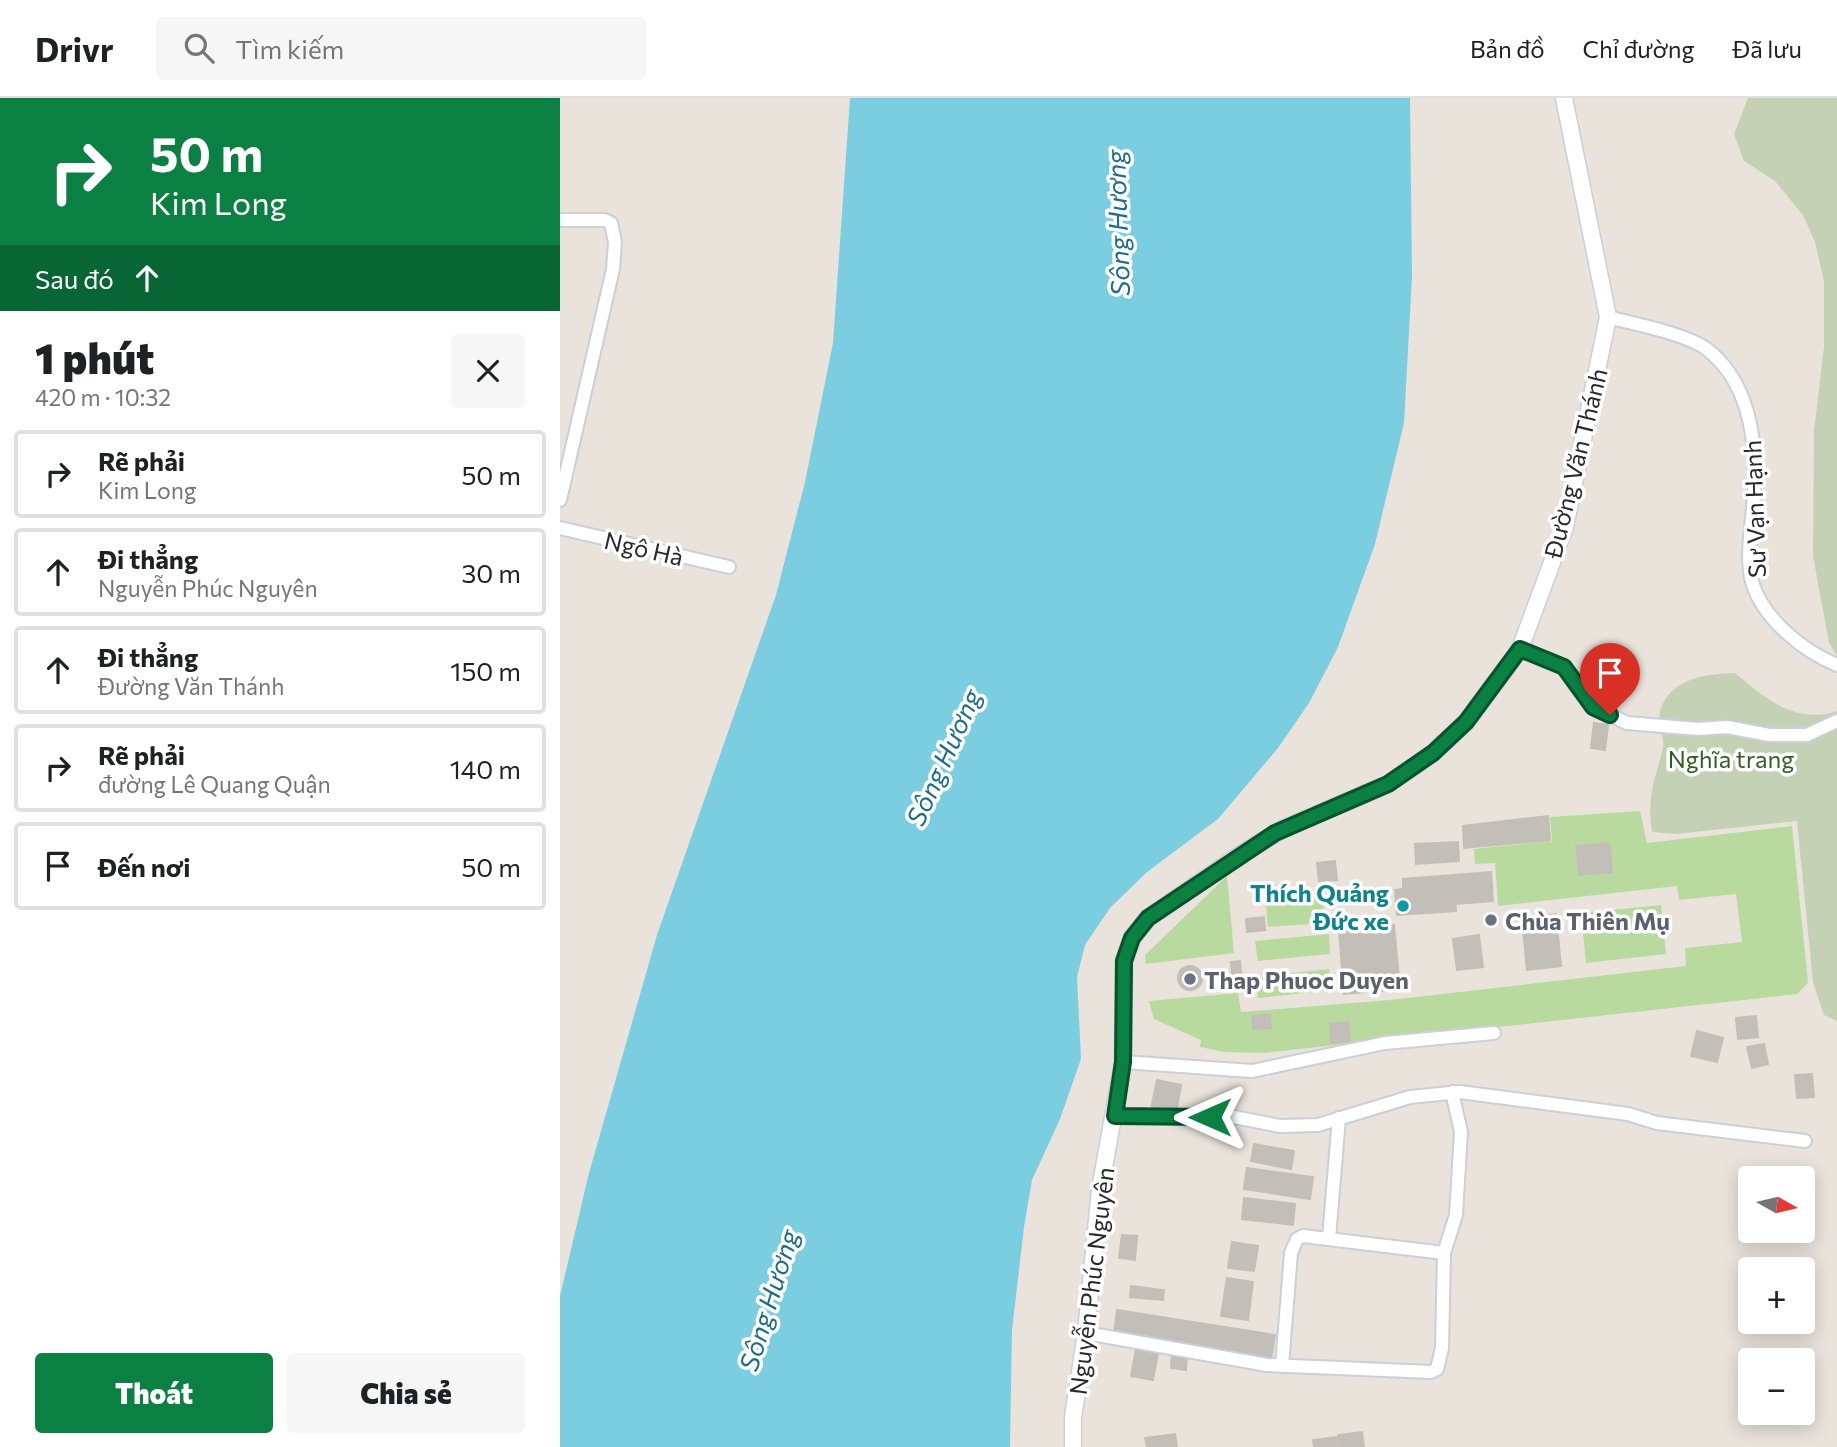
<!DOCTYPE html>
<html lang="vi">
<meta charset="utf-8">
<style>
body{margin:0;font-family:Commissioner,sans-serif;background:#f6f6f6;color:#202124;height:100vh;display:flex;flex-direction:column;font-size:26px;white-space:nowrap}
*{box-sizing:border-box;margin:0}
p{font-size:23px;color:#757577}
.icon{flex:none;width:38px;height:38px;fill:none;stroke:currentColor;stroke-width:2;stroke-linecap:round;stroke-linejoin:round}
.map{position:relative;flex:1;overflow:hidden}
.details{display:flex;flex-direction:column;background:#fff;width:560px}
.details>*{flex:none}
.guide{background:#0b8043;color:#fff;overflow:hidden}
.needle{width:46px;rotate:98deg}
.tools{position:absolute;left:1178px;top:1068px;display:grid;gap:14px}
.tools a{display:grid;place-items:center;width:77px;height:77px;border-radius:7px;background:#fff;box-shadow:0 4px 18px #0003;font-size:35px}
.pin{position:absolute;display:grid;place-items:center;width:60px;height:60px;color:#fff;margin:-72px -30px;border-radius:50% 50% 50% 0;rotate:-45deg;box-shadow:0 0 7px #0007}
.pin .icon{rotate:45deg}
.me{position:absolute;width:77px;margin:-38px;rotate:270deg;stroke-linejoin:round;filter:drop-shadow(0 0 5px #0008)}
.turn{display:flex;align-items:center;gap:24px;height:147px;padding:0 35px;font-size:32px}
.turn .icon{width:91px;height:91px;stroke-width:2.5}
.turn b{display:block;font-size:49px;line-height:60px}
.then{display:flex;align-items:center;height:66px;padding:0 35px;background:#0003;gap:14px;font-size:26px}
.round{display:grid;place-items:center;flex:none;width:74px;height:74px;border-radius:7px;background:#f6f6f6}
.summary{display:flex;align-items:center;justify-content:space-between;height:119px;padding:0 35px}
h1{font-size:42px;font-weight:800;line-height:52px}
.primary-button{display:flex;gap:14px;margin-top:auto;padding:14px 35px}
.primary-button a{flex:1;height:80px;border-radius:7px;background:#0b8043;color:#fff;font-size:28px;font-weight:800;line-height:80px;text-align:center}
.primary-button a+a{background:#f6f6f6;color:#202124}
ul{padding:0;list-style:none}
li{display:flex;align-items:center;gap:21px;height:88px;margin:0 14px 10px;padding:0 21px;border:4px solid #e0e0e0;border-radius:7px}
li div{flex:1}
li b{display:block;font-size:26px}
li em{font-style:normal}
header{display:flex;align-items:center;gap:42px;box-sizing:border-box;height:98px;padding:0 35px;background:#fff;border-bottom:2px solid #e0e0e0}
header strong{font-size:33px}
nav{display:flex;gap:38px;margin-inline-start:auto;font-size:24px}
.search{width:490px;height:63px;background:#f6f6f6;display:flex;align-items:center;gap:18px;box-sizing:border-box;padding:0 24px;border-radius:7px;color:#757577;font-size:26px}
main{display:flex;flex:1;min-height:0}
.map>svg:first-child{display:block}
</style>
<header>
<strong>Drivr</strong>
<div class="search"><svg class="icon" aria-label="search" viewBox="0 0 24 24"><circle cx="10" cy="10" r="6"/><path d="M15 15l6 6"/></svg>Tìm kiếm</div>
<nav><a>Bản đồ</a><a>Chỉ đường</a><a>Đã lưu</a></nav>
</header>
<main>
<section class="details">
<div class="guide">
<div class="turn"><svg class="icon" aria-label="right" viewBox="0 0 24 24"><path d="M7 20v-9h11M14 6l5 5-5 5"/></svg><div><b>50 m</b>Kim Long</div></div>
<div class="then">Sau đó<svg class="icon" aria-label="ahead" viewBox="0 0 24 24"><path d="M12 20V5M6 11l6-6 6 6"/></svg></div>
</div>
<div class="summary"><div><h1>1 phút</h1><p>420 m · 10:32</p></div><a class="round"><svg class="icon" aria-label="close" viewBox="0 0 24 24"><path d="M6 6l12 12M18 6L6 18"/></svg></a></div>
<ul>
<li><svg class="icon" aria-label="right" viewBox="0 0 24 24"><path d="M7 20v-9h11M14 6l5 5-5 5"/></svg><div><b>Rẽ phải</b><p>Kim Long</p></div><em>50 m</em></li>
<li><svg class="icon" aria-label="ahead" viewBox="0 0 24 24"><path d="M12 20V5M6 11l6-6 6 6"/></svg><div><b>Đi thẳng</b><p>Nguyễn Phúc Nguyên</p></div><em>30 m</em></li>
<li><svg class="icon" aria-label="ahead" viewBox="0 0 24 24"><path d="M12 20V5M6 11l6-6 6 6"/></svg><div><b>Đi thẳng</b><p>Đường Văn Thánh</p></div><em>150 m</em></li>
<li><svg class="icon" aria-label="right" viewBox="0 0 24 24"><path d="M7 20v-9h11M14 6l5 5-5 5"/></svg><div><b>Rẽ phải</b><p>đường Lê Quang Quận</p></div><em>140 m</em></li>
<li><svg class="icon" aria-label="arrive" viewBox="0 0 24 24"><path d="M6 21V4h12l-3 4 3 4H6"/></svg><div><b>Đến nơi</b></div><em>50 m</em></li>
</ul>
<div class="primary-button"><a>Thoát</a><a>Chia sẻ</a></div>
</section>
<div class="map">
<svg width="1277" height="1349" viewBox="0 0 1277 1349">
<rect width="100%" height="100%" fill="#e9e3dc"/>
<!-- green -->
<g fill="#b8da9f">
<polygon points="1080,713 1087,745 1232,728 1248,885 1237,896 704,955 664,954 640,949 641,942 594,921 589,903 678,895 681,914 830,902 1126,868 1125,850 1182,844 1176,796 1119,802 1117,788 938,808 935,765 915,766 914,751 992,743 990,719"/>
<polygon points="667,778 674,855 586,866 585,857"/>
<polygon points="762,791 765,825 708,829 705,794"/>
<polygon points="1101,807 1106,856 1026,865 1021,815"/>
<polygon points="769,836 770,856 698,863 695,843"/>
<polygon points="769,871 771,892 698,900 696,879"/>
</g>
<!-- cemetery -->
<g fill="#c5d1b5">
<polygon points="1188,0 1277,0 1277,558 1269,545 1253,458 1254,333 1264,249 1264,183 1255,144 1243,117 1215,83 1184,63 1174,36"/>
<path d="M1175,575C1205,600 1235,627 1277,613V923L1264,917L1253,884L1237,723L1116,736L1092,734C1087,696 1094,686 1103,650C1105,638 1097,625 1100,613C1110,580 1146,576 1175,575Z"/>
</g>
<!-- water -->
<polygon fill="#7bcde0" points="290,0 850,0 852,178 844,325 815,446 778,549 749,605 718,650 658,721 587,774 550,810 525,847 517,879 521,961 500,1021 472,1082 464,1129 452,1232 450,1349 0,1349 0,1198 29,1075 97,837 216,497 245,384 273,245"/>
<!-- building -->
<g fill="#c2beb8" stroke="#c4beb6" stroke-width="2">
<polygon points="1034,625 1048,627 1045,652 1031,650"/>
<polygon points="988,718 990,742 904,750 903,728"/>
<polygon points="898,744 899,763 856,766 855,746"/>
<polygon points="1049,745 1051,759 1018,762 1016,748"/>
<polygon points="1051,759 1052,774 1019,777 1018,762"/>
<polygon points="775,763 777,782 759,783 757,765"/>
<polygon points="931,774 933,803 896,806 893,777"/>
<polygon points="893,777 896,813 837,817 835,792 843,791 843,781"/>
<polygon points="996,816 1001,868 967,872 962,820"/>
<polygon points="704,819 705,832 687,834 686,821"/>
<polygon points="834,827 840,891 784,896 779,832"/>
<polygon points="919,837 923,869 897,872 893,841"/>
<polygon points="680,863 682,885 673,886 671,864"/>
<circle cx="630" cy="880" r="12"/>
<polygon points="710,917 711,930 693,931 692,918"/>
<polygon points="1196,918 1198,939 1178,941 1176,920"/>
<polygon points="788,924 790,943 771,945 770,926"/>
<polygon points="1137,933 1163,940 1157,964 1131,958"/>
<polygon points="1204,946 1208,966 1192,970 1187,949"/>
<polygon points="1252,976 1254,999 1237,1000 1235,977"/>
<polygon points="597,982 621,987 616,1016 591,1011"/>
<polygon points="694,1046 734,1053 731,1071 691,1063"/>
<polygon points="687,1070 753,1079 750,1101 684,1091"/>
<polygon points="684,1100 735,1106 733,1127 682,1121"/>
<polygon points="562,1137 577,1138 575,1162 559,1160"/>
<polygon points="672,1144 698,1148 694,1173 668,1170"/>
<polygon points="667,1180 693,1184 688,1222 661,1218"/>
<polygon points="571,1188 604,1192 603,1202 570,1199"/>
<polygon points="557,1212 715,1237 711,1261 554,1236"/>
<polygon points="576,1251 598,1255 593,1282 571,1278"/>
<polygon points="612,1255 627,1256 626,1272 611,1270"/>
<polygon points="802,1334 804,1349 779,1349 778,1337"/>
<polygon points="615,1336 617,1349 587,1349 585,1340"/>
<polygon points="776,1339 777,1349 754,1349 753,1342"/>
</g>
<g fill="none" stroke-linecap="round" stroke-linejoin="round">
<defs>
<g id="minor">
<polyline points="0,122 45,122 51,125 55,144 53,171 0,402"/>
<path d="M1048,219C1074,226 1128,236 1148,252C1194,289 1198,355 1193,409C1191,432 1186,461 1192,484C1203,521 1243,553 1277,567"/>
<polyline points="0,430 169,469"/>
<polyline points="960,551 1004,569 1033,609 1067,625 1138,631 1167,629 1209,637 1247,637 1277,623"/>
<polyline points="563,964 692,973 825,945 934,935"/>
<polyline points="555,1019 674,1019 720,1028 758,1027 850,999 900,994 1068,1016 1097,1025 1245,1043"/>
<polyline points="769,1140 779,1020"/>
<polyline points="526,1235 707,1267 871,1274 877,1271 882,1250 884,1155 896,1117 901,1034 892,994"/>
<polyline points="722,1268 731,1155 737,1141 743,1138 884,1155"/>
</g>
<polyline id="secondary" points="513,1349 513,1319 526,1235 540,1091 563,964 564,863 572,840 588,820 675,760 723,731 828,686 873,655 906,624 960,551 1005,429 1048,219 1004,0"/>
</defs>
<!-- minor casing -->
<use href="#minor" stroke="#cbcfd9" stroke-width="16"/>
<!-- secondary casing -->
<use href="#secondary" stroke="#cbcfd9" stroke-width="19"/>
<!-- minor -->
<use href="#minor" stroke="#fff" stroke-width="12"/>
<!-- secondary -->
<use href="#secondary" stroke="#fff" stroke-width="16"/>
</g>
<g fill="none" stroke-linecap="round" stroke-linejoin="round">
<defs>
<polyline id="route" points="650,1019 555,1018 563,964 564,863 572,840 588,820 715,735 828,686 873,655 906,624 960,551 1004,569 1033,609 1050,617"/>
</defs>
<!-- route casing -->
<use href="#route" stroke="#07532c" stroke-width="18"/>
<!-- route -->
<use href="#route" stroke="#0b8043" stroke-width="12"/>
</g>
<!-- markers -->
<circle fill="#0f9aa8" stroke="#fff" stroke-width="2.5" cx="843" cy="808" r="7"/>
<g fill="#6b7280" stroke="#fff" stroke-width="2.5">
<circle cx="931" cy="822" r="7"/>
<circle cx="630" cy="881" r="7"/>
</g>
<g text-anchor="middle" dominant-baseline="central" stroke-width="7" stroke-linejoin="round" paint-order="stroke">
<!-- street labels -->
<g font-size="24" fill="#292929" stroke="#fff">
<text transform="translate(1015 365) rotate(-76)">Đường Văn Thánh</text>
<text transform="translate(1194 411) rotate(-92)">Sư Vạn Hạnh</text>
<text transform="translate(84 450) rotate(13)">Ngô Hà</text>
<text transform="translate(531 1183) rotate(-83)">Nguyễn Phúc Nguyên</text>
</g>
<!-- park labels -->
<g font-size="24" fill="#335d22" stroke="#fff">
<text x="1171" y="660">Nghĩa trang</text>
</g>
<!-- culture labels -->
<g font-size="24" font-weight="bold" fill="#0d838f" stroke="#fff" text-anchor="end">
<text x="829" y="794">Thích Quảng<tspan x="829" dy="28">Đức xe</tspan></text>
</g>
<!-- worship labels -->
<g font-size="24" font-weight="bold" fill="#5b616d" stroke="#fff" text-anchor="start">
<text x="945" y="822">Chùa Thiên Mụ</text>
<text x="644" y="881">Thap Phuoc Duyen</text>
</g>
<!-- water labels -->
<g font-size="26" font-style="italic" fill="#1d6c89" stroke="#fff">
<text transform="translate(557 125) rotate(-92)">Sông Hương</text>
<text transform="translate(383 659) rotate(-66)">Sông Hương</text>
<text transform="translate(208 1202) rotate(-73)">Sông Hương</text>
</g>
</g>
</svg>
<div class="tools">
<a><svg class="needle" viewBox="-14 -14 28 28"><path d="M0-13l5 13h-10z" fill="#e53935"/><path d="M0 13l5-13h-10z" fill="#757577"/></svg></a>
<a>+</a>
<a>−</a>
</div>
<div class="pin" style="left:1050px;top:617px;background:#d93025"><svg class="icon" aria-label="arrive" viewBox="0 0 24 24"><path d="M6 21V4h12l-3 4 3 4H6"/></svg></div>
<svg class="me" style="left:650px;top:1019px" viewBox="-20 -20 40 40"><path d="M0-17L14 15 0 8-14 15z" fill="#0b8043" stroke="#fff" stroke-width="4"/></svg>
</div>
</main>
